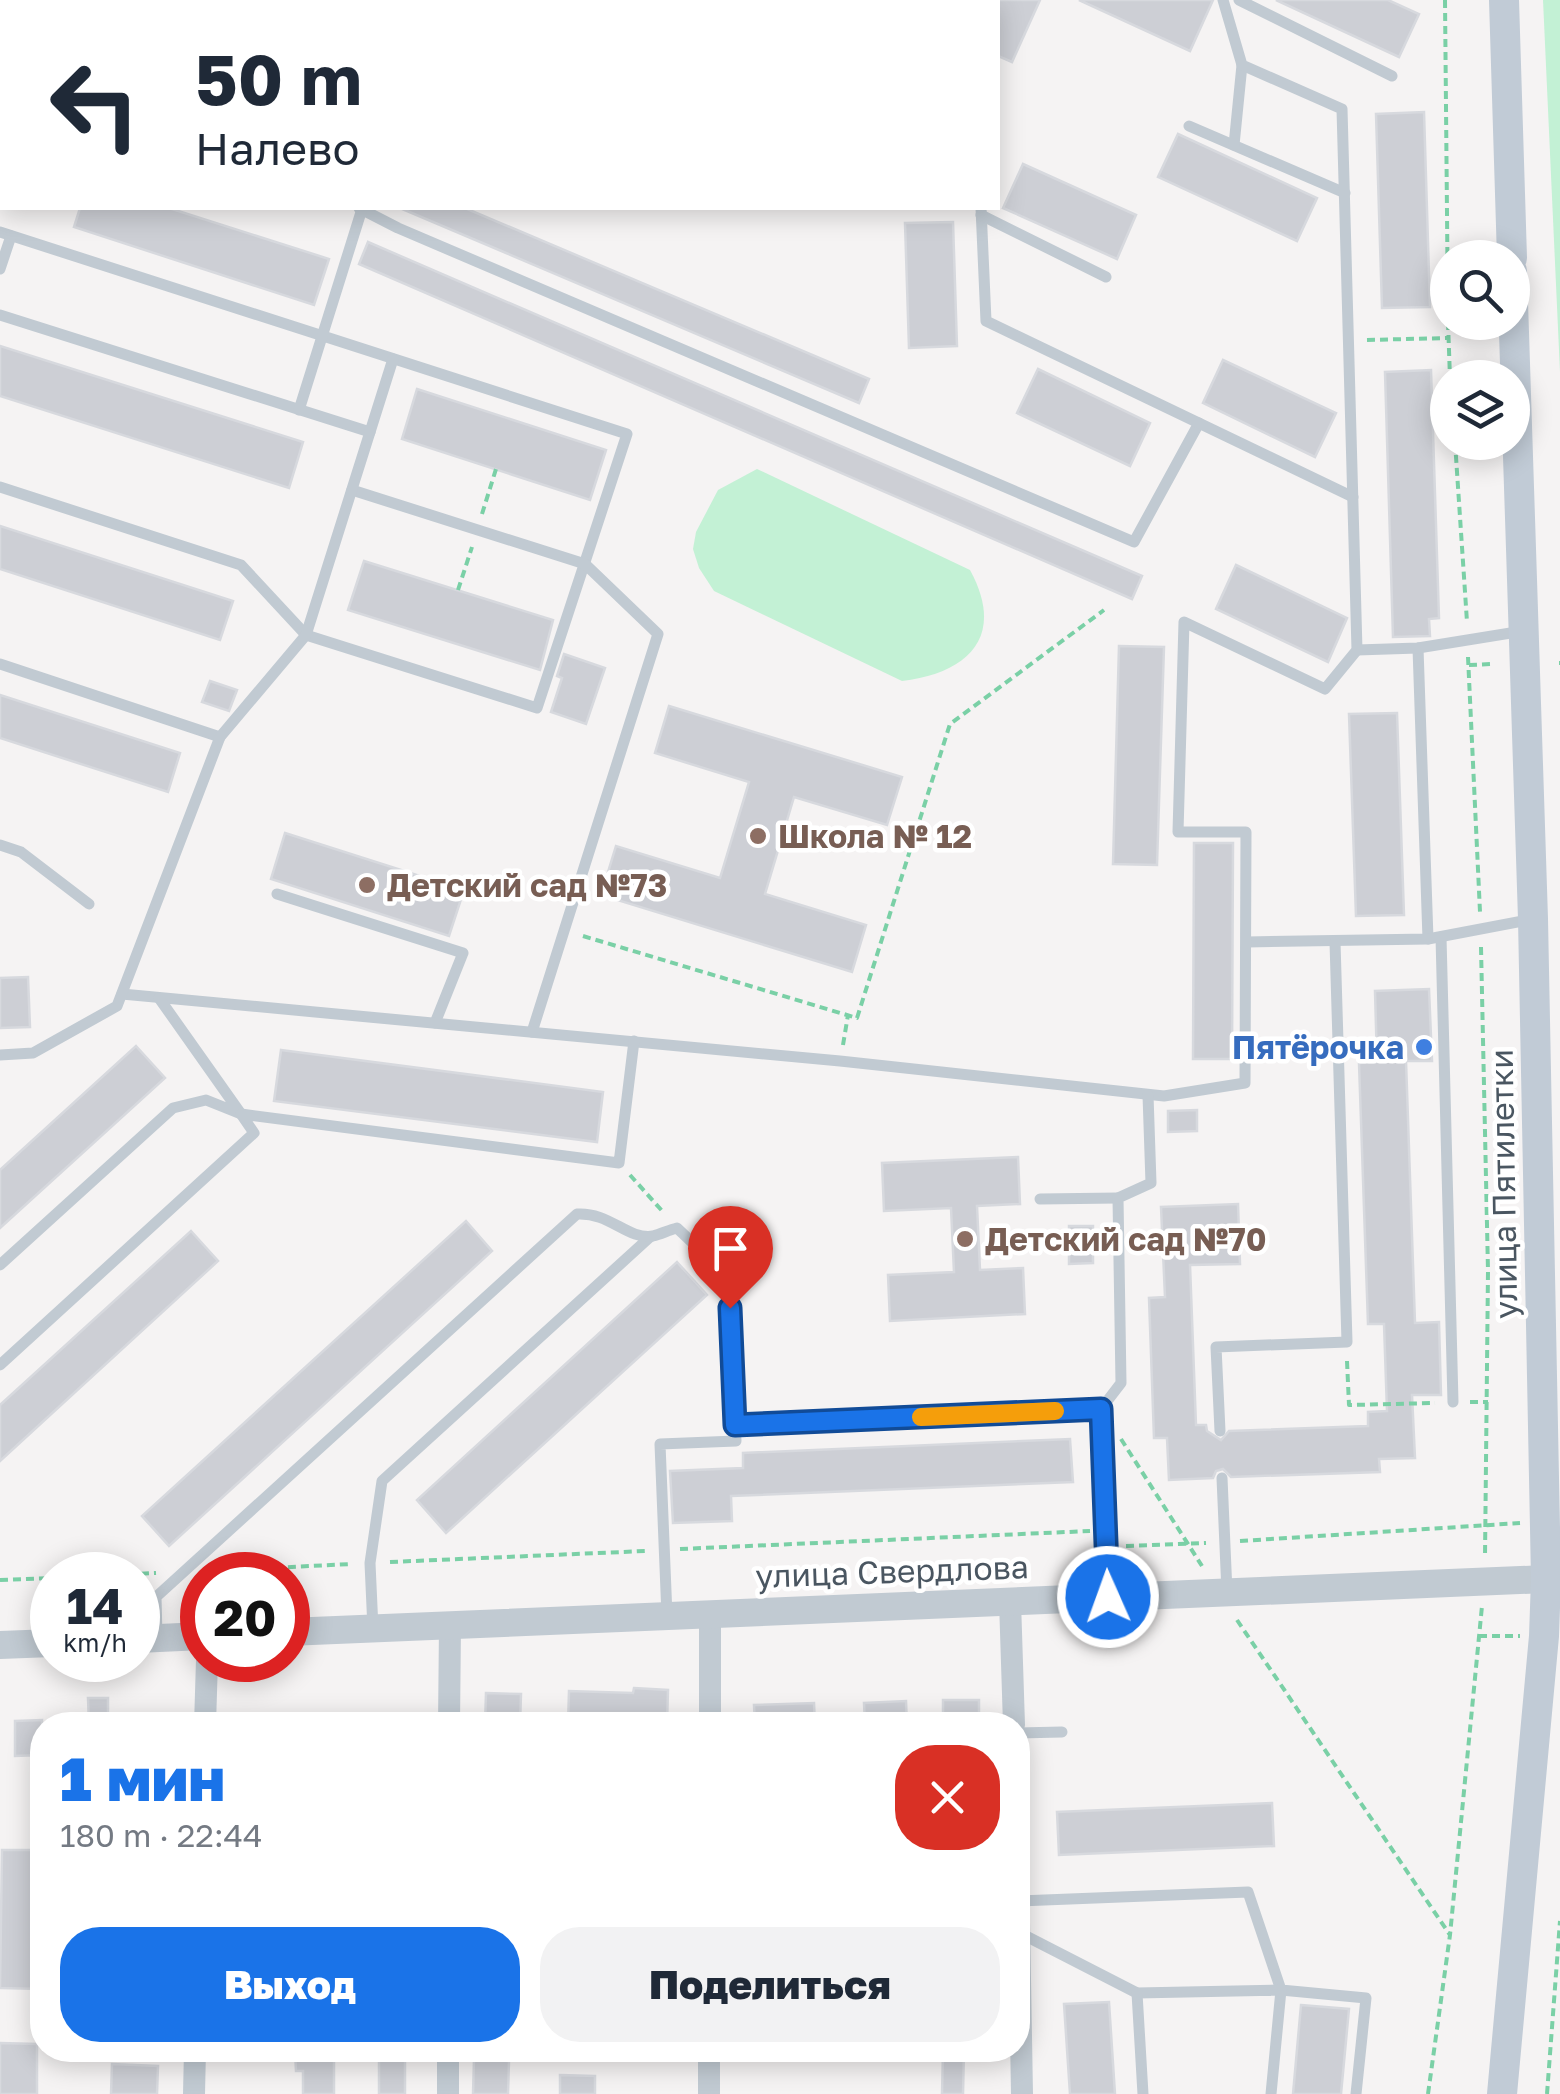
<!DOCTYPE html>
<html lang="ru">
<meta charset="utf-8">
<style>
body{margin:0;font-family:"Golos Text",sans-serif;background:#f2f2f3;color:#1f2937;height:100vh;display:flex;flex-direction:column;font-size:38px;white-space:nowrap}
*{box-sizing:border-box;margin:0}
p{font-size:32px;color:#747a83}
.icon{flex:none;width:55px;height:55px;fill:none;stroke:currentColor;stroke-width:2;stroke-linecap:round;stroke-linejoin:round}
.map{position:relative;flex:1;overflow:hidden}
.sheet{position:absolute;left:30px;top:1712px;width:1000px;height:350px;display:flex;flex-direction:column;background:#fff;border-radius:40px;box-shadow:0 5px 25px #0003}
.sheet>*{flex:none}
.hud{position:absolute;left:0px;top:0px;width:1000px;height:210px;box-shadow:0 5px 25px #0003;background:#fff;color:#1f2937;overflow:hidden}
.controls{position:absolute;left:1430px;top:240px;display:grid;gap:20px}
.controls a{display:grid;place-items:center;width:100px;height:100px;border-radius:50%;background:#fff;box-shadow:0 5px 25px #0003;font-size:50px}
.speed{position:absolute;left:30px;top:1552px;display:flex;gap:20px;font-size:50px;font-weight:700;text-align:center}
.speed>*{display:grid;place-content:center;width:130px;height:130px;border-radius:50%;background:#fff;box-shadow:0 5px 25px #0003;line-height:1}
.speed small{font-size:25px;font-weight:400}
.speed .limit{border:15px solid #d22;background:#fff;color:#111}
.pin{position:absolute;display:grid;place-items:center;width:85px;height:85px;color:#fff;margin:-102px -42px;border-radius:50% 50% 50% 0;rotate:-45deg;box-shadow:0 0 10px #0007}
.pin .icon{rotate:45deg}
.me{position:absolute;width:110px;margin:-55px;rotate:358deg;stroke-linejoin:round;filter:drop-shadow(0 0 8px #0008)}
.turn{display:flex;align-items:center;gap:35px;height:210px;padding:0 30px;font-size:45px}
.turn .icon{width:130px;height:130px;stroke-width:2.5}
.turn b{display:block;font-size:70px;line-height:85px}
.round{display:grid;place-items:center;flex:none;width:105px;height:105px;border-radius:40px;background:#f2f2f3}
.summary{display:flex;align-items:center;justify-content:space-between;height:170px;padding:0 30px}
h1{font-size:60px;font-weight:800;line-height:75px;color:#1a73e8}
.primary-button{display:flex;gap:20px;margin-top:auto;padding:20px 30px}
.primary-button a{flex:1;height:115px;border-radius:40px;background:#1a73e8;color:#fff;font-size:40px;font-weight:800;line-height:115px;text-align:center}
.primary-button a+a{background:#f2f2f3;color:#1f2937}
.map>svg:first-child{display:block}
</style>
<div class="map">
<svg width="1560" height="2094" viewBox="0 0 1560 2094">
<rect width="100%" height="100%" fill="#f5f3f3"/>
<!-- green -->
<g fill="#c3f1d5">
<polygon points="1543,0 1560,0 1560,372"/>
<path d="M757,469L970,570C1006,636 969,673 902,681L714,591L699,568L693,549L696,532L718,490Z"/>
</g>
<!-- building -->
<g fill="#cdcfd5" stroke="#d7d9de" stroke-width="2.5">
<polygon points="998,0 1040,0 1012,62 998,56"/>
<polygon points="1079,0 1213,0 1190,51"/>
<polygon points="1276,0 1388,0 1419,14 1399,57"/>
<polygon points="1424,112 1430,307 1382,308 1376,114"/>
<polygon points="1178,134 1317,198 1297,241 1158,177"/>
<polygon points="1023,164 1136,215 1117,259 1003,208"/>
<polygon points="80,208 169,208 329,259 314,305 74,227"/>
<polygon points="400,208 465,208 869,379 859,403"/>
<polygon points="953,222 957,346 909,348 905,223"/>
<polygon points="368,242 1142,576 1132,599 359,264"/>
<polygon points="0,346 303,442 289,488 0,396"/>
<polygon points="1223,360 1336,413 1315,457 1203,403"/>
<polygon points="1038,369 1150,423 1130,466 1017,413"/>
<polygon points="1431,370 1439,618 1429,619 1430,636 1393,637 1385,372"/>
<polygon points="417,389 606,450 590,500 402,439"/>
<polygon points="0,526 233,601 220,640 0,569"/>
<polygon points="364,561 553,620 540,670 348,610"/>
<polygon points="1236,565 1347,618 1328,662 1216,609"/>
<polygon points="1119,646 1164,647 1157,865 1113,864"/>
<polygon points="564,654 605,668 586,724 551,712 562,678 557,676"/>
<polygon points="210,681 237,690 229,711 202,702"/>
<polygon points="0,695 180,753 168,792 0,738"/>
<polygon points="669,706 902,777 887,825 794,797 765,894 866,925 852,972 601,895 616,846 720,878 749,782 655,753"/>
<polygon points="1397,713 1404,915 1356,916 1349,714"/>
<polygon points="285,833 464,890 449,936 271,879"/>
<polygon points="1194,843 1233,843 1232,1059 1193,1059"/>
<polygon points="28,977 30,1027 0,1028 0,978"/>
<polygon points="1429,989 1432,1061 1406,1061 1415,1323 1439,1322 1441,1395 1412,1395 1415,1458 1379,1459 1380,1472 1231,1477 1223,1469 1216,1471 1213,1478 1169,1480 1167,1438 1154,1438 1149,1298 1165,1297 1161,1207 1238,1204 1240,1264 1190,1265 1196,1425 1206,1425 1207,1431 1221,1440 1229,1431 1368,1426 1368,1412 1387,1411 1384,1324 1368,1324 1359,1063 1377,1062 1375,991"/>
<polygon points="136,1046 165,1078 0,1228 0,1170"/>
<polygon points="281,1050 603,1092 597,1142 274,1101"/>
<polygon points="1197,1110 1197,1131 1168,1132 1168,1111"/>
<polygon points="1018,1157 1020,1204 977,1206 980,1270 1023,1268 1025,1314 890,1321 888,1275 954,1272 951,1208 884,1211 882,1163"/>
<polygon points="466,1221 492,1251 169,1546 142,1516"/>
<polygon points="1069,1226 1093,1226 1093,1263 1069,1264"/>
<polygon points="191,1231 218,1261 0,1461 0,1405"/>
<polygon points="677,1262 707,1295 446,1533 417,1500"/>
<polygon points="1070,1439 1073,1482 731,1496 732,1521 673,1523 670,1471 743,1468 743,1453"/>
<polygon points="634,1688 668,1690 667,1725 568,1725 569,1691 633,1693"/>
<polygon points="486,1693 521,1694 520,1725 485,1725"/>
<polygon points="88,1698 108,1698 108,1725 89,1725"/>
<rect x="943" y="1700" width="36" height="25"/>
<polygon points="906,1701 907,1725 865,1725 864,1703"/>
<polygon points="814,1703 815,1725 755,1725 754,1705"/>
<polygon points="42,1720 42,1755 15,1756 15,1721"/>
<polygon points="1272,1803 1274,1846 1059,1855 1057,1812"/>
<polygon points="2,1850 40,1850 39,1939 42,1939 42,1989 0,1988"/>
<polygon points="1109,2002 1115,2094 1070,2094 1064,2004"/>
<polygon points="1301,2005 1349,2009 1341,2094 1293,2094"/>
<polygon points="0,2043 37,2044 37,2094 0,2094"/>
<rect x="379" y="2050" width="26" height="44"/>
<polygon points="943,2050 964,2050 963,2094 942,2094"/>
<polygon points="295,2052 334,2052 334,2094 303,2094 303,2071 296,2071"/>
<polygon points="474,2059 509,2061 508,2094 473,2094"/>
<polygon points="112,2064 158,2066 157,2094 111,2094"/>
<polygon points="560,2075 595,2076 595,2094 560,2094"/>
</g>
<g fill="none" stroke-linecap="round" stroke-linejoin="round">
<!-- path -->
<g stroke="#7ad0a6" stroke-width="4" stroke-dasharray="8 5" stroke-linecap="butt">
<polyline points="1445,0 1448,319"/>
<polyline points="155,2 157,0"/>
<polyline points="0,149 2,147"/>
<polyline points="1448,322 1450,378"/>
<polyline points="1367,340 1448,338"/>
<polyline points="1455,442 1467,622"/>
<polyline points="482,514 496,469"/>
<polyline points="458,590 472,547"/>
<polyline points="1468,657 1480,912"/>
<polyline points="1559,663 1560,663"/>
<polyline points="1469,665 1491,664"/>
<polyline points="583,936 857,1018 950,724 1104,610"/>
<polyline points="1481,947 1488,1271 1485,1557"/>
<polyline points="843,1045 848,1015"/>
<polyline points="630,1175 664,1213"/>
<polyline points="1347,1361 1349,1405 1435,1403"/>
<polyline points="1470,1402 1488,1402"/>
<polyline points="1121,1439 1202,1566"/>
<polyline points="1240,1541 1520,1523"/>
<polyline points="1126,1546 1206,1543"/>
<polyline points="680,1549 1090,1531"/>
<polyline points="390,1562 645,1551"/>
<polyline points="210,1571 351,1564"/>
<polyline points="115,1575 156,1573"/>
<polyline points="0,1580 52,1578"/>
<polyline points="1237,1620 1450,1935"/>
<polyline points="1479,1636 1520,1636"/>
<polyline points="1428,2094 1450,1935 1482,1606"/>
<polyline points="1547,2094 1560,1921"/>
</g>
<!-- service -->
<g stroke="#c1cad2" stroke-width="11">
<polyline points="273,0 273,2"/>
<polyline points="853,0 853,2"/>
<polyline points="1239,0 1392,76"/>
<polyline points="1189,126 1345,193"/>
<polyline points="1234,145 1242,65"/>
<polyline points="359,208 398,228 1134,542 1199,423"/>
<polyline points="981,208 986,321 1353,497"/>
<polyline points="981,215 1106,277"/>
<polyline points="0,232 627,434 537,708 306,635 241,565 0,487"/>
<polyline points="0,269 11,236"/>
<polyline points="0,315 370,432"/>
<polyline points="299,410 362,209"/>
<polyline points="352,490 585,564 658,634 532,1032"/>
<polyline points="1418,648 1428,939"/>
<polyline points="1357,650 1418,648 1523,631"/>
<polyline points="0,664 220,737"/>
<polyline points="0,845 21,852 89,904"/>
<polyline points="277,894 463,953 435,1023"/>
<polyline points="1441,937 1453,1402"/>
<polyline points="1247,942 1428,939 1533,919"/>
<polyline points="122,994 840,1061 1164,1096 1245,1083 1246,832 1178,832 1184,622 1325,689 1357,650 1342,109 1242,65 1223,0"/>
<polyline points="0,1055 33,1053 117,1006 220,737 306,635 393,359"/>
<polyline points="1040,1199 1118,1198"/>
<polyline points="0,1265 173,1108 206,1100 241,1114 159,998"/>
<polyline points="0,1365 254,1133 241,1114 619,1163 634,1041"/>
<polyline points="735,1425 1101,1409"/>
<polyline points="1220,1431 1216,1347 1347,1342 1335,942"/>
<polyline points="1222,1478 1227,1592"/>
<polyline points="1109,1597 1101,1409 1121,1383 1118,1198 1151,1183 1148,1095"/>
<polyline points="373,1629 370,1563 382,1481 650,1237"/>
<path d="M157,1635L156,1597L577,1214C610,1212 627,1240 653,1236C661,1234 669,1230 677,1228L716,1265L730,1308L736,1441L660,1444L667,1616"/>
<polyline points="1018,1733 1062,1732"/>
<polyline points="1019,1901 1248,1892 1281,1990 1366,1998 1356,2094"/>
<polyline points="1020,1933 1137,1993 1281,1990 1271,2094"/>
<polyline points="1137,1993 1143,2094"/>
</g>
<!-- minor -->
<g stroke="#c1cad2" stroke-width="22">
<polyline points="1010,1601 1014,1725"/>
<polyline points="205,1725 207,1660"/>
<polyline points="449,1725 450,1625"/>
<polyline points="710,1725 710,1614"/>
<polyline points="1018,1864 1022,2094"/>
<polyline points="194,2094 195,2050"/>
<polyline points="448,2094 448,2050"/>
<polyline points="709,2094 709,2050"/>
</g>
<!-- tertiary -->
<g stroke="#c1cad2" stroke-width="28">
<polyline points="118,2 119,0"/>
<polyline points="0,118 2,116"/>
<polyline points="288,1632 1546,1579"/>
<polyline points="138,1639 202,1636"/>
<polyline points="0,1645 52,1643"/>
</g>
<!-- secondary -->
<g stroke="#c1cbd6" stroke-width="30">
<polyline points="1504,0 1512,258"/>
<polyline points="1502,2094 1544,1636 1546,1579 1533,919 1512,271"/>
</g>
</g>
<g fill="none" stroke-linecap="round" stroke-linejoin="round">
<defs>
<polyline id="route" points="730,1308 735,1425 1101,1409 1108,1597"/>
</defs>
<!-- route casing -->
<use href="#route" stroke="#114b97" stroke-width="25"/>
<!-- route -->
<use href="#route" stroke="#1a73e8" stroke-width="18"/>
<!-- slow -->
<polyline stroke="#f59e0b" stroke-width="18" points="921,1417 1055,1411"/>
</g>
<!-- markers -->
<g fill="#8d6e63" stroke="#fff" stroke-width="4">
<circle cx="758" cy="836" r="10"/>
<circle cx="367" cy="885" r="10"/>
<circle cx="965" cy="1239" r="10"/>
</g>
<circle fill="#3f7fe0" stroke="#fff" stroke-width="4" cx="1424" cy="1047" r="10"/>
<g text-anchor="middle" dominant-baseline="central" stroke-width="9" stroke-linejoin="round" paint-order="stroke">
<!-- education labels -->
<g font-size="32" font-weight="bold" fill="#785e54" stroke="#fff" text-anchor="start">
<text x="778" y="836">Школа № 12</text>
<text x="387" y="885">Детский сад №73</text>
<text x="985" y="1239">Детский сад №70</text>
</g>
<!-- shop labels -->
<g font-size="32" font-weight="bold" fill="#366cbe" stroke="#fff" text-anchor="end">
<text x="1404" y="1047">Пятёрочка</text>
</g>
<!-- street labels -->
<g font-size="32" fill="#4a5661" stroke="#fff">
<text transform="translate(1503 1184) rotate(-91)">улица Пятилетки</text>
<text transform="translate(892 1571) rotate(-2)">улица Свердлова</text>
</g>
</g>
</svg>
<div class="controls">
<a><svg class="icon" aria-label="search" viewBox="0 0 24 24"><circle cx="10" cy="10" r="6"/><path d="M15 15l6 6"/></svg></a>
<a><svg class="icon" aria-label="layers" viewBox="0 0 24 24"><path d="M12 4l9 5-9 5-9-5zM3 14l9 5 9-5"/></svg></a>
</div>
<div class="speed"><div>14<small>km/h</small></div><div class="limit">20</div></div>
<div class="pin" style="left:730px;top:1308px;background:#d93025"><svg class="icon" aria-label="arrive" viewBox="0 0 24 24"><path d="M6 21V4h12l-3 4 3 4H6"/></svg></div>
<svg class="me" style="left:1108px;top:1597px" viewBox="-20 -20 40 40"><circle r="17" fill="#1a73e8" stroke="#fff" stroke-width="3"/><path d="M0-11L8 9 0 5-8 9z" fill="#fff"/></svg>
<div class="hud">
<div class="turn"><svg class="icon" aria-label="left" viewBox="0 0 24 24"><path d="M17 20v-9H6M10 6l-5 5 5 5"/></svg><div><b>50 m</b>Налево</div></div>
</div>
<section class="sheet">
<div class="summary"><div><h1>1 мин</h1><p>180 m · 22:44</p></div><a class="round" style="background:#d93025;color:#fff"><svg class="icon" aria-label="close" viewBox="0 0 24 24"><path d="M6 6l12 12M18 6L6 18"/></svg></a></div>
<div class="primary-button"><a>Выход</a><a>Поделиться</a></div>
</section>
</div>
